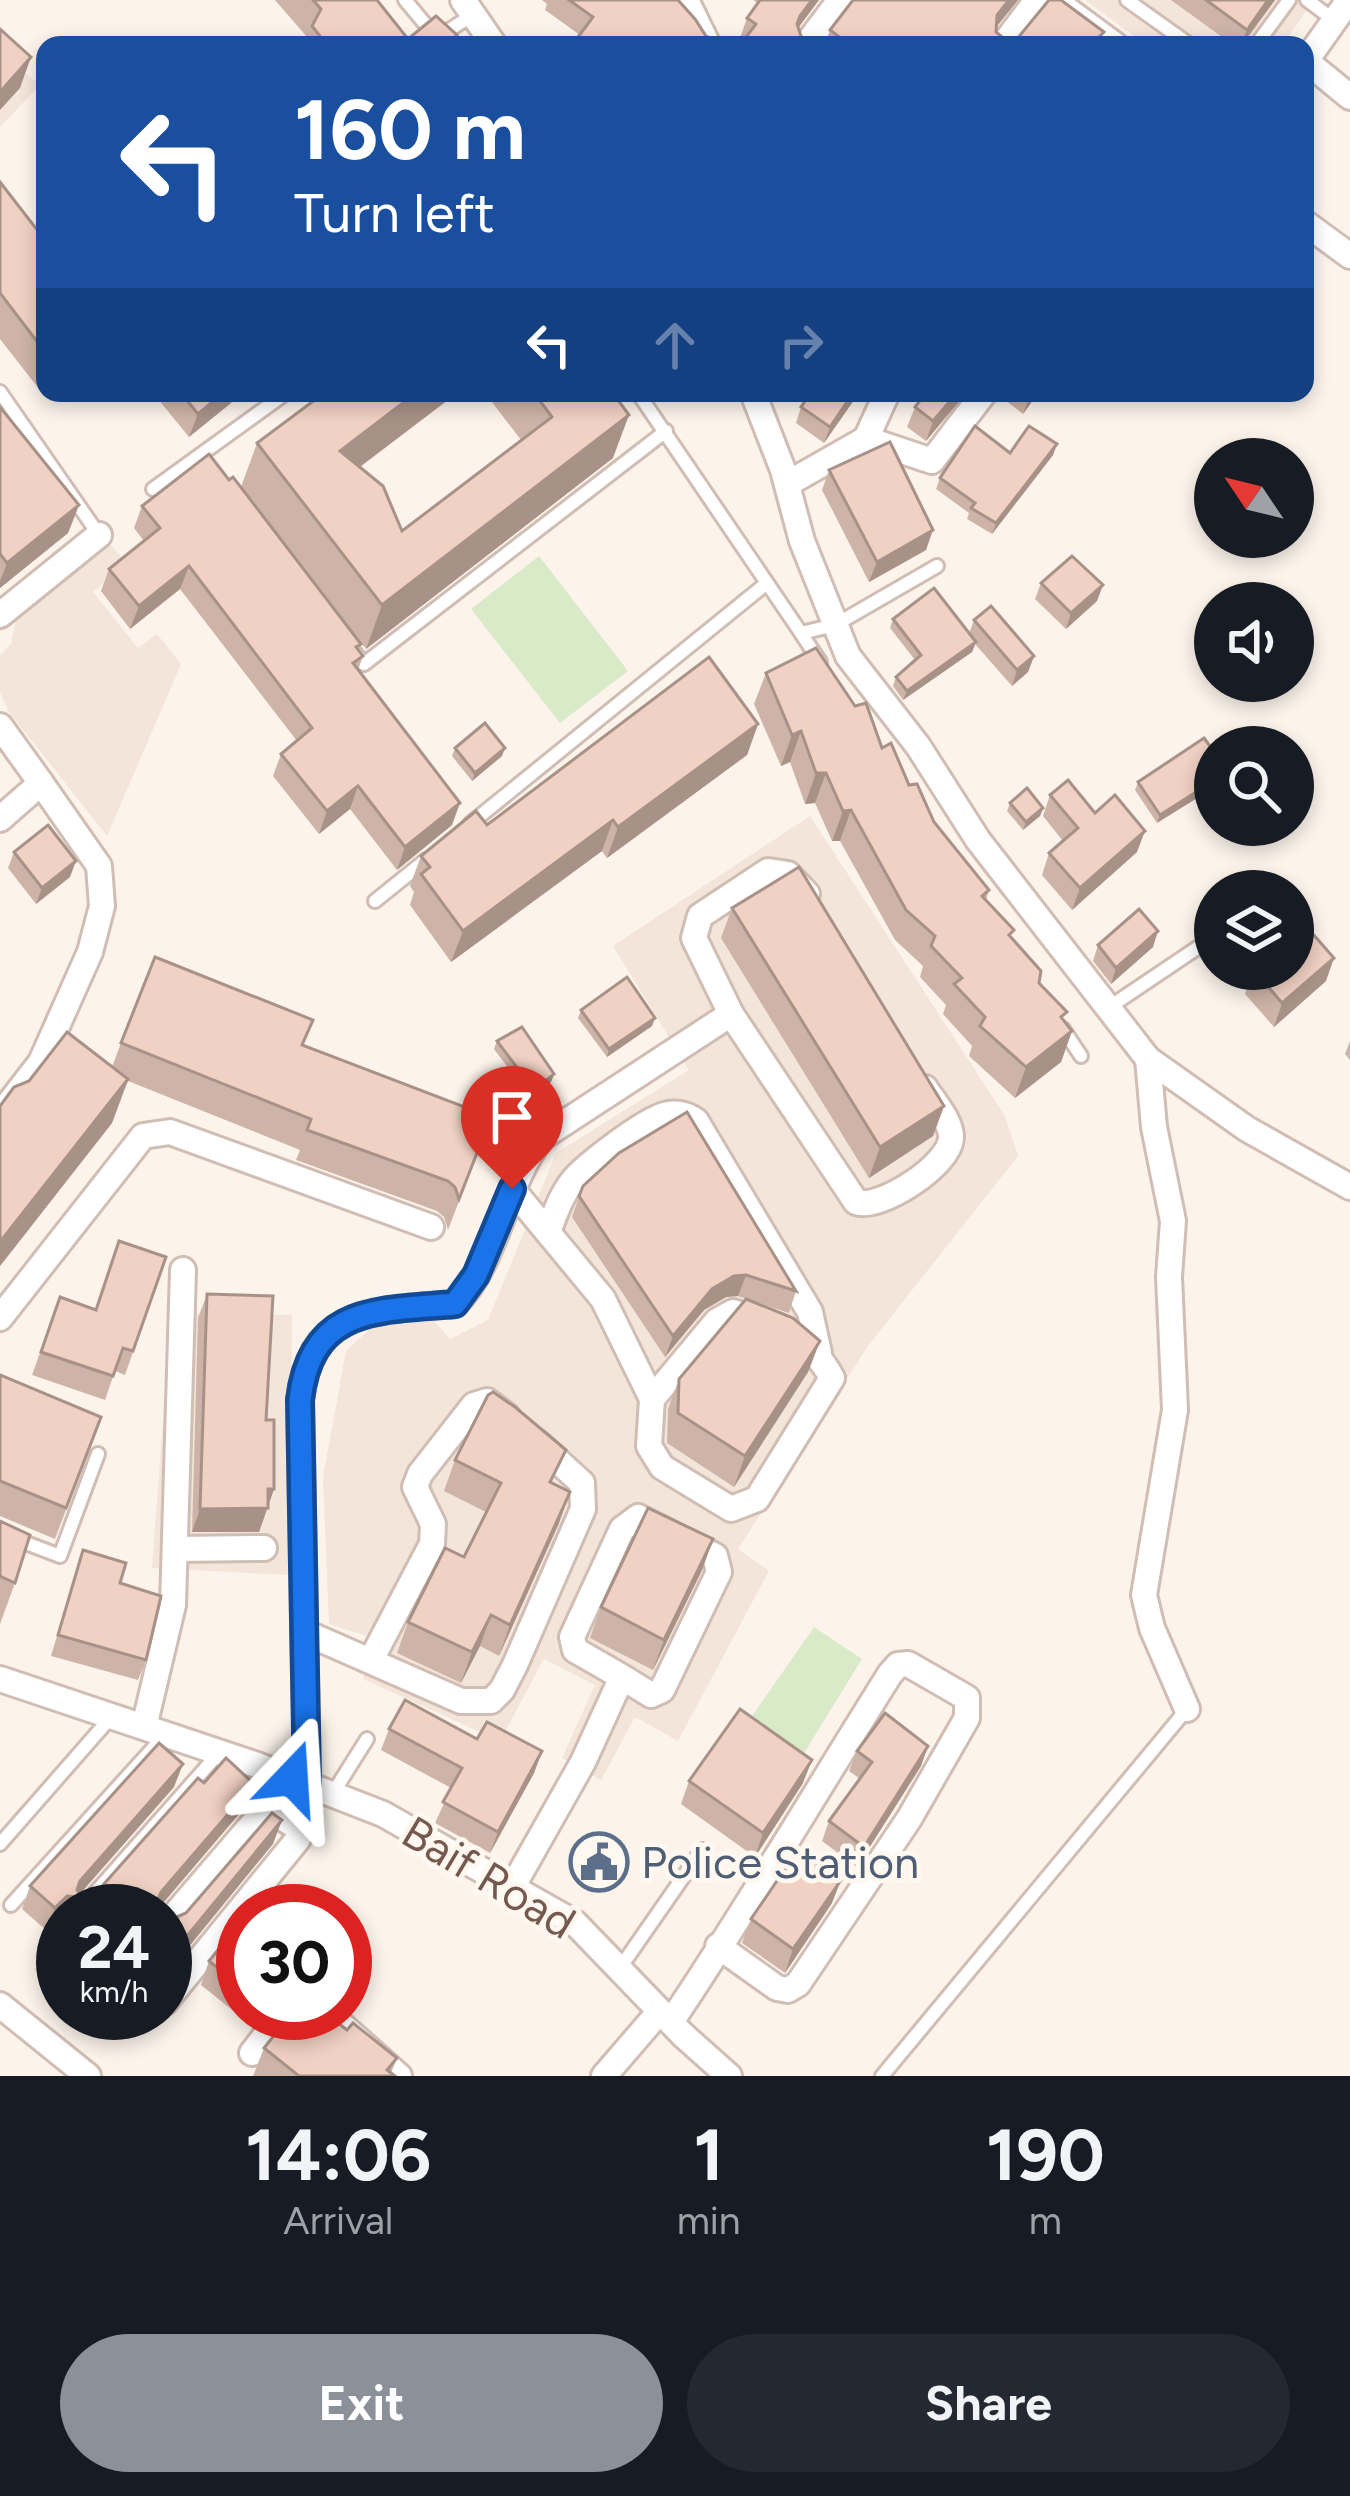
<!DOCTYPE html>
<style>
body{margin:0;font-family:Figtree,sans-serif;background:#242831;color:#f1f3f6;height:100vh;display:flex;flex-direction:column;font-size:45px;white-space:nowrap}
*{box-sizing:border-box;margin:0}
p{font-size:39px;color:#9ea1a6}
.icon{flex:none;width:66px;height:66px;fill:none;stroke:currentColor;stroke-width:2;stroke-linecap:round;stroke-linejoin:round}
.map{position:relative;height:2076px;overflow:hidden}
.drawer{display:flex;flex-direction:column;background:#171b24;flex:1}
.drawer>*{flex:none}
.guide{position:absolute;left:36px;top:36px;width:1278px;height:366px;border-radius:24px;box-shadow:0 6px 18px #0003;background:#1a4fa0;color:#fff;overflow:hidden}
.needle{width:78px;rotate:305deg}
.fabs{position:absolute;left:1194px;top:438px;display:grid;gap:24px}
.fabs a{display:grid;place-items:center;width:120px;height:120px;border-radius:50%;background:#171b24;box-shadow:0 6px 18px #0003;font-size:60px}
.speed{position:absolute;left:36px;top:1884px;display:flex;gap:24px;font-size:60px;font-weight:700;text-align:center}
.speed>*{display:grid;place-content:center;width:156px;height:156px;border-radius:50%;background:#171b24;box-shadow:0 6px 18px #0003;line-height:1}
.speed small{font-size:30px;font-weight:400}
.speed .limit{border:18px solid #d22;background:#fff;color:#111}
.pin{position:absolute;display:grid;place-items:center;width:102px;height:102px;color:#fff;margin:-123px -51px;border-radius:50% 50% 50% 0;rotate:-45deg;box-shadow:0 0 12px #0007}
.pin .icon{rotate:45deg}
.me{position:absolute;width:132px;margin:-66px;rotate:20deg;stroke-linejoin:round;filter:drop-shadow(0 0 9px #0008)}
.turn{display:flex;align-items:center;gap:42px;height:252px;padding:0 60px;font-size:54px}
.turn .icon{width:156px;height:156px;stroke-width:2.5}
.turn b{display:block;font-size:84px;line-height:102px}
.lanes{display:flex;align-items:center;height:114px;padding:0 60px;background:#0003;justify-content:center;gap:60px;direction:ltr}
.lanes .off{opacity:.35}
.eta{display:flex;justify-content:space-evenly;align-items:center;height:204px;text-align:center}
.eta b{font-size:72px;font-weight:700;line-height:84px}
.action{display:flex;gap:24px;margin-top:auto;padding:24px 60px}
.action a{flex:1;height:138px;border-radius:72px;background:#8c9099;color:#fff;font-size:48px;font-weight:700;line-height:138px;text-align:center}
.action a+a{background:#242831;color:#f1f3f6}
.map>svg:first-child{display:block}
</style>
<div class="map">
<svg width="1350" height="2076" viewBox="0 0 1350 2076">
<rect width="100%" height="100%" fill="#fcf4eb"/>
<!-- residential -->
<g fill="#f3e5d9">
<polygon points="1085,0 1314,0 1283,45 1146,45"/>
<polygon points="0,53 40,85 0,127"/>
<polygon points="109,543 127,564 93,592 138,648 157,634 181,664 107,836 9,712 0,692 0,656 11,644 16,619"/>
<polygon points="810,816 1005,1116 1018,1156 868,1346 738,1549 769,1571 678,1741 635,1717 601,1780 562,1758 595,1685 544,1659 500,1741 363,1679 376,1639 329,1624 323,1477 346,1351 373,1326 406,1319 433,1320 450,1339 488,1320 556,1153 689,1070 613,946"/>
<polygon points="171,1313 292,1315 290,1575 152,1568"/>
</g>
<!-- grass -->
<g fill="#d9eac9">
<polygon points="539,556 628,671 560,723 471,609"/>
<polygon points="814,1627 862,1659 801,1758 748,1722"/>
</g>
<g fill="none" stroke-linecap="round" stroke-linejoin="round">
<defs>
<g id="service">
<polyline points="405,0 436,37"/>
<polyline points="1127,0 1190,45"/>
<polyline points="1307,0 1334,20"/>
<polyline points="441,45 437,38 474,14"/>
<polyline points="1256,45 1289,0"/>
<polyline points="0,392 99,535"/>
<polyline points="638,393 801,633 835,625 937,566"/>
<polyline points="153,489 286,393"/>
<polyline points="801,633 820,662"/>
<polyline points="352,649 364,664 666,431"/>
<polyline points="470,824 767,583"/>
<polyline points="375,901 426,860"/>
<polyline points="1108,1008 1215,936"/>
<polyline points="1063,1029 1081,1056"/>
<polyline points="0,1533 60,1556 98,1454"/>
<polyline points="333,1793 367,1739"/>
<polyline points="0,1844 112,1716"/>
<polyline points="11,1905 165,1735"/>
<polyline points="79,1911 218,1754"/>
<polyline points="48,1946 63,1929"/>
<polyline points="620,1968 702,1850"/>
<polyline points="882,2076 1187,1709"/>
</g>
<g id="minor">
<polyline points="463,0 494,45"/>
<polyline points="686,0 708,45"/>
<polyline points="1054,0 1115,45"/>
<polyline points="806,45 840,0"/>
<polyline points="1003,45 1037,0"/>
<polyline points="1306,61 1350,97"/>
<polyline points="1305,62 1349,0"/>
<polyline points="1305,223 1350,256"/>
<polyline points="753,393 783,470 802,541 848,656 918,746 978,840 1148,1059 1247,1129 1350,1187"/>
<polyline points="866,439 932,461 984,393"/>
<polyline points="787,484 866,439 887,393"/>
<polyline points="0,615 99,535"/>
<polyline points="0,726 41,783 0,819"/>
<polyline points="731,1014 694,938 700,916 768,871 788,874 807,894"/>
<polyline points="1148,1059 1154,1127 1173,1221 1169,1277 1175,1410 1144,1595 1152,1628 1187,1709"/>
<polyline points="0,1115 41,1062 90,952 102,906 99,866 41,783"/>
<path d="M512,1189L603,1299L652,1399L649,1446L662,1467L731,1509L757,1499L832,1378C812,1339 773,1324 733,1312L717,1321L652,1399"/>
<path d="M548,1232C556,1211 563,1189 580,1173C597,1157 638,1126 659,1117C672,1111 685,1113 696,1121L810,1312L819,1353"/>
<polyline points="0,1318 143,1136 170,1132 431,1227"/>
<polyline points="175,1549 264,1548"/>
<polyline points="304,1632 461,1701 491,1701 502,1690 515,1665 583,1509 582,1483 538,1443"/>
<polyline points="371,1660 432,1544 433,1524 415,1487 420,1474 474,1405 487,1401 507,1416"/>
<polyline points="0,1679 257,1765 383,1814 575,1923 683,2035 729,2076"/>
<polyline points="144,1727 173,1605 183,1270"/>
<path d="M307,1783L300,1400C311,1305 378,1311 455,1304C495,1266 505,1185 541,1138L731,1014L856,1202C879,1211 950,1165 951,1138C952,1122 934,1102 925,1088"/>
<polyline points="513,1886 583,1762 622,1677 651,1695 662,1690 719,1572 715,1556 638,1517 622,1529 572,1637 575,1650 622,1677"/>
<polyline points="165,1926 292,1778"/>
<polyline points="165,2002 298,1839 300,1829 267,1808"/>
<polyline points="0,2005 88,2076"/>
<polyline points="328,2013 399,2076"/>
<path d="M671,2022C747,1909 817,1790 890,1674L898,1665L908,1664L967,1698V1718L909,1819L798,1984L788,1990L777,1988L718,1946"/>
<polyline points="252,2053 283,2013"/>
<polyline points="604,2076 660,2011"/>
</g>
</defs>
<!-- service casing -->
<use href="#service" stroke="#d0bdb3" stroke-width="18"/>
<!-- minor casing -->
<use href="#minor" stroke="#d0bdb3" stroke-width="30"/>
<!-- service -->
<use href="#service" stroke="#fff" stroke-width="12"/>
<!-- minor -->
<use href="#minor" stroke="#fff" stroke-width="24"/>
</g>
<!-- wall -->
<g fill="#ceb4a8">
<polygon points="275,0 377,0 408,39 453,45 305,45 307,37"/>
<polygon points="542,0 678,0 580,35 545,10 547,4"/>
<polygon points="753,0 819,0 798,28 798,45 740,45 743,40 740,38 747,18 758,3"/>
<polygon points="853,0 1018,0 996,27 996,32 1007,41 1100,43 1103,45 825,45 830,30"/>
<polygon points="1171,0 1275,0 1243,45 1233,45"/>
<polygon points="0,182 45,240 45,385 39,389 0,339"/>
<polygon points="153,393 234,393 231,403 189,437"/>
<polygon points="324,393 457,393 360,467 402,531 521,440 485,393 613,393 613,458 366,649 241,487 257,443"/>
<polygon points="966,393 926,441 907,427 915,407"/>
<polygon points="999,393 1038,393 1023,414 1000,396"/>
<polygon points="854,400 824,443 796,423 801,407"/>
<polygon points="0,407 79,505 68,533 0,588"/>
<polygon points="1057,444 1053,455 992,534 967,519 969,513 936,489 940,478 1010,453"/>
<polygon points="829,470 926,550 869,582 822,490"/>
<polygon points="142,506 361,644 358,650 363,656 358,670 452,825 397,870 350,809 319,834 273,776 281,754 297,741 180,589 130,629 101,591 109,569 144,541 134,528"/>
<polygon points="1041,583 1097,601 1066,629 1035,599"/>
<polygon points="893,619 969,634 974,620 1034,656 1028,672 1012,686 975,644 972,652 903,700 893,686 896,677 915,660 890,628"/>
<polygon points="766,673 882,748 934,822 989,890 986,900 1072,1031 1061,1062 1015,1098 969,1056 972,1046 943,1014 946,1005 920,977 923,966 895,940 840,841 832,841 815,803 805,804 790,762 781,766 754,704"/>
<polygon points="758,724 747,755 607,858 602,851 451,962 410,905 414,892 410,886 421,856 487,825"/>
<polygon points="1204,738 1157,823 1135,790 1138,782"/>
<polygon points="455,748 502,756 472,781 452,756"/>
<polygon points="1050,795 1137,852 1072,910 1042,875 1049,853 1063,841 1043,816"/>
<polygon points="1010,803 1043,808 1040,816 1023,830 1007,811"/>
<polygon points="14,852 70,877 36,904 8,868"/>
<polygon points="732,908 944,1106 933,1136 869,1178 721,938"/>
<polygon points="1098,945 1153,947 1111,984 1093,961"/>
<polygon points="1254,970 1326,981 1274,1027 1245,994"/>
<polygon points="581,1010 652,1026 607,1057 578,1018"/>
<polygon points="313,1020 303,1046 491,1117 448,1230 444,1217 437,1211 296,1160 300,1150 128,1081 112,1123 0,1266 0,1106 112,1067 121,1043"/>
<polygon points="497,1041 554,1074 551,1082 531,1098 494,1049"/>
<polygon points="1350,1041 1350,1060 1345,1054"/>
<polygon points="583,1186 796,1291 789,1313 738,1296 726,1297 704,1310 665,1357 572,1217"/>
<polygon points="166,1257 125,1375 115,1371 105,1400 32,1375 60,1297 95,1310"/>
<polygon points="207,1294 266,1420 274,1489 259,1532 192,1532 198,1318"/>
<polygon points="820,1341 808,1372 734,1487 667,1443 668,1409 679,1379"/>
<polygon points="0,1375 101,1417 55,1539 0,1516"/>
<polygon points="455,1460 553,1484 559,1523 499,1656 480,1646 461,1683 397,1653 408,1622 464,1557 486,1512 444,1491"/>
<polygon points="0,1521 15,1583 0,1624"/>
<polygon points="713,1539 702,1570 653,1670 590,1638 601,1607"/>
<polygon points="83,1550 120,1583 146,1660 138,1680 51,1656"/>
<polygon points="389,1729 477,1739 542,1751 534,1773 490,1853 435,1823 451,1788 381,1750"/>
<polygon points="857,1751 921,1766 857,1867 822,1841 829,1821 860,1779 849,1771"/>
<polygon points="689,1781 803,1783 755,1857 681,1804"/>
<polygon points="204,1783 254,1784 245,1807 160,1907 161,1911 63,1911 59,1920 47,1931 22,1909 30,1886 174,1787 80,1894 82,1896 95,1894"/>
<polygon points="832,1903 785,1973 742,1943 751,1919"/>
<polygon points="243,1919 243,2013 252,2013 246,2021 201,1985 209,1961"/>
<polygon points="347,2030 397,2058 391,2073 395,2076 253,2076 264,2048"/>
</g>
<!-- shaded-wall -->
<g fill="#a89288">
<polygon points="812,0 819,0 792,36 800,16"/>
<polygon points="1009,0 1018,0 990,35 997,15"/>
<polygon points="1268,0 1275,0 1241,45 1247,30"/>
<polygon points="31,57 20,88 0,110 0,92"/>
<polygon points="223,393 234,393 231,403 189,437 198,414"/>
<polygon points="416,393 457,393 324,494 340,451"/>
<polygon points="853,393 856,393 854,400 824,443 830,427"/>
<polygon points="957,393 966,393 926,441 933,421"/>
<polygon points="1031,393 1038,393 1023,414"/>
<polygon points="629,415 613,458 366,649 382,605"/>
<polygon points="1057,444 1053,455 992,534 996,523"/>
<polygon points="79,505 68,533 0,588 0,581 7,563"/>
<polygon points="933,530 926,550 869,582 877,562"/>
<polygon points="189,566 180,589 130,629 139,606"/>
<polygon points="1103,585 1097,601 1066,629 1071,613"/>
<polygon points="976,642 972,652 903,700 907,691"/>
<polygon points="1034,656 1028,672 1012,686 1017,670"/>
<polygon points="758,724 747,755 607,858 618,827"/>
<polygon points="801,731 790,762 781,766 792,735"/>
<polygon points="505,748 502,756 472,781 475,773"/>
<polygon points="816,773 826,773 815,803 805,804"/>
<polygon points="1215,780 1215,787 1157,823 1160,815"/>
<polygon points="358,786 350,809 319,834 327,811"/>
<polygon points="460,803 452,825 397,870 405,847"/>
<polygon points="1043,808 1040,816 1023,830 1026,822"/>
<polygon points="851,810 840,841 832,841 843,811"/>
<polygon points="613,820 602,851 451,962 463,931"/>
<polygon points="1145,831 1137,852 1072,910 1080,888"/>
<polygon points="76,861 70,877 36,904 42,888"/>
<polygon points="1158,931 1153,947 1111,984 1116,968"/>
<polygon points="1334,958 1326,981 1274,1027 1282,1003"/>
<polygon points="655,1018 652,1026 607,1057 609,1049"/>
<polygon points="1072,1031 1061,1062 1015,1098 1026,1067"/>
<polygon points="554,1074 551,1082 531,1098 534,1090"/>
<polygon points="128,1079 112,1123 0,1266 0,1242"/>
<polygon points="944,1106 933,1136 869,1178 880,1147"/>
<polygon points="746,1275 738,1296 726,1297 704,1310 665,1357 673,1336 712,1289 734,1276"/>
<polygon points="820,1341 808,1372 734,1487 745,1456"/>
<polygon points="268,1489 274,1489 259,1532 192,1532 200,1509"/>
<polygon points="570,1492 559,1523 499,1656 510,1625"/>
<polygon points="713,1539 702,1570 653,1670 664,1640"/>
<polygon points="491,1615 480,1646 461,1683 472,1652"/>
<polygon points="928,1746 921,1766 857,1867 864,1847"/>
<polygon points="542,1751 534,1773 490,1853 498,1832"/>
<polygon points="812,1760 803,1783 755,1857 763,1833"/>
<polygon points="183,1764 174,1787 77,1897 72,1911 63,1911 63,1920 59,1920 47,1931 55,1908"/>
<polygon points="254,1784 245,1807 156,1911 153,1911 161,1892"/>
<polygon points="282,1820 273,1844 165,1976 165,1963"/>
<polygon points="841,1880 832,1903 785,1973 793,1949"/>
</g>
<!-- building -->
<g fill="#f0d1c3" stroke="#a89288" stroke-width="3">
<polygon points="313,0 377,0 408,39 436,16 457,35 446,45 327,45 312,26 321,9"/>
<polygon points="569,0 678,0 695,19 706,36 714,40 719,45 572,45 593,17"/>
<polygon points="760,0 812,0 800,16 797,24 801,36 795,45 740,45 756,24 747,18"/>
<polygon points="853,0 1009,0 997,15 996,32 1007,41 1016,40 1049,0 1061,0 1104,32 1096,40 1103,45 850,45 830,30"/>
<polygon points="1206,0 1268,0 1247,30"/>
<polygon points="0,29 31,57 0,92"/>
<polygon points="0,182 45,240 45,352 0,293"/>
<polygon points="181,393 223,393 198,414"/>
<polygon points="324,393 416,393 340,451 383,486 402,531 552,417 534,393 613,393 629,415 382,605 257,443"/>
<polygon points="811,393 853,393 830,427 801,407"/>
<polygon points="926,393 957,393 933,421 915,407"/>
<polygon points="0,407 79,505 7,563 0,554"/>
<polygon points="975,426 1010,453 1029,426 1057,444 996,523 971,508 975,503 940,478"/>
<polygon points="890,442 933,530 877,562 829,470"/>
<polygon points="209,454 229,480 233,477 361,644 356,647 363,656 353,663 460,803 405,847 358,786 327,811 281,754 312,728 189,566 139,606 109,569 160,528 142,506"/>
<polygon points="1072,556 1103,585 1071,613 1041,583"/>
<polygon points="934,588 976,642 907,691 896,677 921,655 893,619"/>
<polygon points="991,606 1034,656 1017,670 974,620"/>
<polygon points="816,648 855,706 866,703 882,748 891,743 909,785 917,784 934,822 989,890 982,896 1014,930 1009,935 1041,971 1039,983 1067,1012 1061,1017 1072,1031 1026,1067 980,1026 985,1017 954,984 962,978 931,946 935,936 906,910 851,810 843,811 826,773 816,773 801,731 792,735 766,673"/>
<polygon points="709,657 758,724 618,827 613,820 463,931 421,874 430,867 421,856 476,811 487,825"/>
<polygon points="485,723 505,748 475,773 455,748"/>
<polygon points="1204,738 1215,753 1215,780 1160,815 1138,782"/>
<polygon points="1068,780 1095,813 1115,795 1145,831 1080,888 1049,853 1078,828 1050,795"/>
<polygon points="1027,788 1043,808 1026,822 1010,803"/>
<polygon points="48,825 76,861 42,888 14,852"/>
<polygon points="799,867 944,1106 880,1147 732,908"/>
<polygon points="1139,909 1158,931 1116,968 1098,945"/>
<polygon points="1305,925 1334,958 1282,1003 1254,970 1293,969 1293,935"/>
<polygon points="155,957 313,1020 302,1045 491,1117 459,1199 455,1187 448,1181 307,1130 311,1119 121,1043"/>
<polygon points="627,977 655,1018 609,1049 581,1010"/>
<polygon points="522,1027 554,1074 534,1090 497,1041"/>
<polygon points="67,1032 128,1079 0,1242 0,1106 14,1087 29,1081"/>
<polygon points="687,1112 796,1291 746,1275 734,1276 712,1289 673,1336 579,1196 583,1186 619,1153"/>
<polygon points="119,1241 166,1257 133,1351 123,1348 113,1376 41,1352 60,1297 96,1310"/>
<polygon points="207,1294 273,1296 266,1420 274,1420 274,1489 268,1489 268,1508 200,1509"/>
<polygon points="746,1299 793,1318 820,1341 745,1456 678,1413 679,1379"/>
<polygon points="0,1375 101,1417 66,1508 0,1481"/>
<polygon points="493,1392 515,1407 566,1450 550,1482 570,1492 510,1625 491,1615 472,1652 408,1622 445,1548 464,1557 501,1483 455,1460 488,1395"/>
<polygon points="648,1508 713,1539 664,1640 601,1607"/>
<polygon points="0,1521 30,1535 15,1583 0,1576"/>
<polygon points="83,1550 126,1563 120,1583 161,1596 146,1660 58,1635"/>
<polygon points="405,1700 477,1739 487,1722 542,1751 498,1832 443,1802 462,1768 389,1729"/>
<polygon points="740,1709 812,1760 763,1833 689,1781"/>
<polygon points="885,1713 928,1746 864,1847 829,1821 872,1762 857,1751"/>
<polygon points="159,1743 183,1764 80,1881 77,1890 82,1896 95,1894 198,1778 204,1783 226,1758 254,1784 161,1892 157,1901 161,1911 79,1911 82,1906 78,1897 67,1896 55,1908 30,1886"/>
<polygon points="272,1813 282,1820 165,1963 165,1916 172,1919 186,1913"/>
<polygon points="798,1850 841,1880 793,1949 751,1919"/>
<polygon points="266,1891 291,1911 250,1911"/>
<polygon points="243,1919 243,1988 209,1961"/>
<polygon points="292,2013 325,2013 347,2030 353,2023 397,2058 387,2070 395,2076 299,2076 264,2048"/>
</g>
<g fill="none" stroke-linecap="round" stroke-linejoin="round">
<defs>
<path id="route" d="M292,1778L307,1783L300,1400C311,1305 378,1311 455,1304L476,1275L512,1189"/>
</defs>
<!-- route casing -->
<use href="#route" stroke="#114b97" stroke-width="30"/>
<!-- route -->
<use href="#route" stroke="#1a73e8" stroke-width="21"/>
</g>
<!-- icons -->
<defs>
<symbol id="civic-ring" viewBox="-11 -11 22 22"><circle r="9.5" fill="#fef8f1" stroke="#5c6f8a" stroke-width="1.5"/><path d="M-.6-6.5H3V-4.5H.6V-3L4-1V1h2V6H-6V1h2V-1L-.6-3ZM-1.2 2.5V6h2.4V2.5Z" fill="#5c6f8a"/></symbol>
</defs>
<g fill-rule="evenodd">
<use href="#civic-ring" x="566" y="1829" width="66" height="66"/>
</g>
<g text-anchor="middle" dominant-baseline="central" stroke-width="10" stroke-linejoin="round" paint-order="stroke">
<!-- service labels -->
<g font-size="45" fill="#4e5e75" stroke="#fef8f1" text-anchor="start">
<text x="641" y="1862">Police Station</text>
</g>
<!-- street labels -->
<g font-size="45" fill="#76594e" stroke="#fef8f1">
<text transform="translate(489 1877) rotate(31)">Baif Road</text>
</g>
</g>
</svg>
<div class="fabs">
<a><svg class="needle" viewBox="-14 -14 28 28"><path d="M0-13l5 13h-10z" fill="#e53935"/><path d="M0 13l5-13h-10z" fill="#9ea1a6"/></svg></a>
<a><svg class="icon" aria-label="sound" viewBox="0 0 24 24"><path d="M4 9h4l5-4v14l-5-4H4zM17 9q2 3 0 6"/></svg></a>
<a><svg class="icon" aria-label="search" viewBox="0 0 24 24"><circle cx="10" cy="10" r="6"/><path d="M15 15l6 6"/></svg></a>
<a><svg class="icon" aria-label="layers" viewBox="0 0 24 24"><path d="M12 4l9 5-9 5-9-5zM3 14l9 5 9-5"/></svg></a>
</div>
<div class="speed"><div>24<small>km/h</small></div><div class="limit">30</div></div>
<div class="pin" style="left:512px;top:1189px;background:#d93025"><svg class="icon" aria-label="arrive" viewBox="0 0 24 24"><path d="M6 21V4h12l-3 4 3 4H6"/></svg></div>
<svg class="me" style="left:292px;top:1778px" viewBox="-20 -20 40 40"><path d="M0-17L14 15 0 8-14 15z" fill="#1a73e8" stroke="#fff" stroke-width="4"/></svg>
<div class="guide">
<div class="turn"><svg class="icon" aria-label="left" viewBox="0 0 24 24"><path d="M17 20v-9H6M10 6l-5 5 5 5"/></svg><div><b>160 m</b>Turn left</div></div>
<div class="lanes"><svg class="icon" aria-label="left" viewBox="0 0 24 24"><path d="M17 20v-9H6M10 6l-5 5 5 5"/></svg><svg class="icon off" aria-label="ahead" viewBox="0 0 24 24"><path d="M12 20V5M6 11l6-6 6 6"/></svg><svg class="icon off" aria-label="right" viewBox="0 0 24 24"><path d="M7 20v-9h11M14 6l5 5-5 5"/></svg></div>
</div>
</div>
<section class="drawer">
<div class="eta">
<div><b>14:06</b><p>Arrival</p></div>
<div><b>1</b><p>min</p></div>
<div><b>190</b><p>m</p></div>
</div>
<div class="action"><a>Exit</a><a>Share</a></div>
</section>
